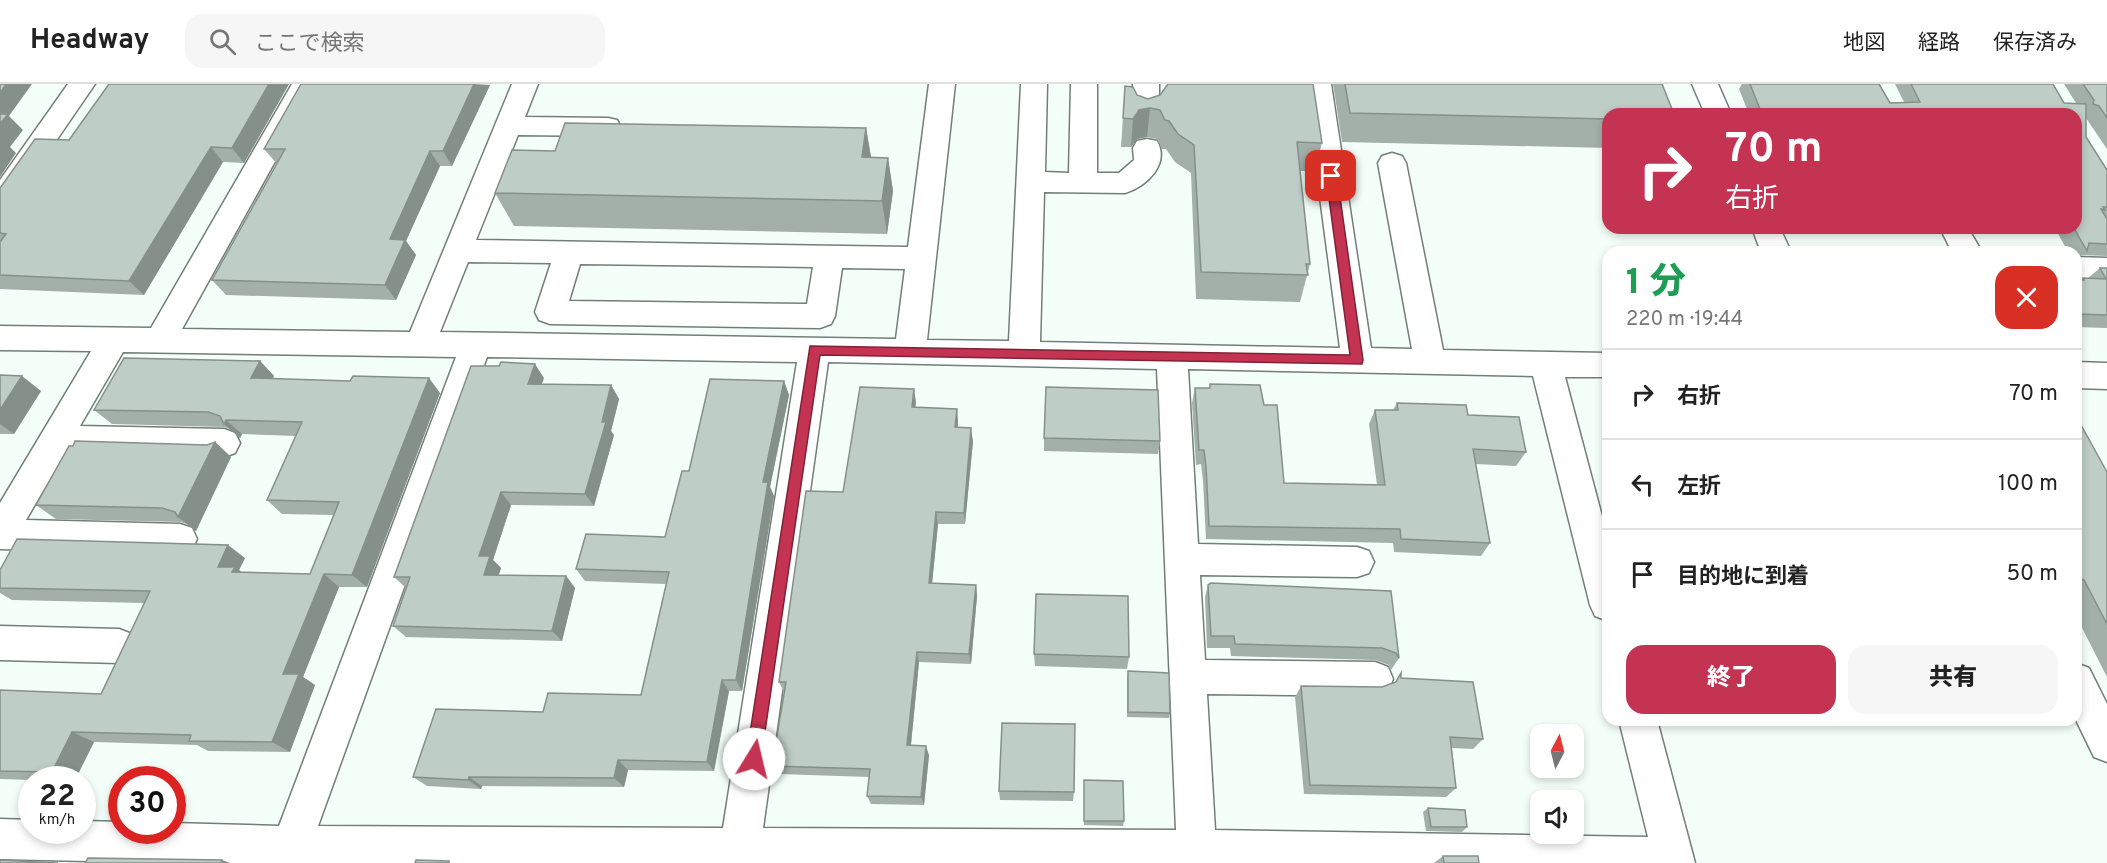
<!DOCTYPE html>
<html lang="ja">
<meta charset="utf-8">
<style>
body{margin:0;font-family:Overpass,"Noto Sans JP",sans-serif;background:#f6f6f6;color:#222;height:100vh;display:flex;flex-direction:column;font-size:22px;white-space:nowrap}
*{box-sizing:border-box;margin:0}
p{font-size:20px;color:#767676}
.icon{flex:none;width:33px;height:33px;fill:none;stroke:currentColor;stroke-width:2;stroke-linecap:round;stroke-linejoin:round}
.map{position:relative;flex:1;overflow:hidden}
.details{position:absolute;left:1602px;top:162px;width:480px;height:480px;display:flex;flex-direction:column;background:#fff;border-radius:18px;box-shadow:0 3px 9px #0003}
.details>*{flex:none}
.hud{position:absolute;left:1602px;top:24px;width:480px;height:126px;border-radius:18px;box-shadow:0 3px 9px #0003;background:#c43452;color:#fff;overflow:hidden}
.needle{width:39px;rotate:7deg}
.buttons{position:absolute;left:1530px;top:640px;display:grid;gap:12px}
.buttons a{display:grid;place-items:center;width:54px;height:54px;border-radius:12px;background:#fff;box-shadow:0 3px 9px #0003;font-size:30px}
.speed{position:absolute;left:18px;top:682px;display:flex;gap:12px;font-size:30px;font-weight:700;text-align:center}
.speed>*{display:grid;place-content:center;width:78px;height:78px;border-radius:50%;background:#fff;box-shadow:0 3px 9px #0003;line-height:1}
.speed small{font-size:15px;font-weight:400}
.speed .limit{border:9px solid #d22;background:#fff;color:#111}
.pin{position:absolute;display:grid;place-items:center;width:51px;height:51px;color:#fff;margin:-26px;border-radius:12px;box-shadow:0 3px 9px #0006}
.me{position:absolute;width:66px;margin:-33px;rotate:9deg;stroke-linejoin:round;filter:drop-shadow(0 0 4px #0008)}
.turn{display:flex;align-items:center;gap:21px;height:126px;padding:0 24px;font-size:27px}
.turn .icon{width:78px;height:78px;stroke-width:2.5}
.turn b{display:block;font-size:42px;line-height:51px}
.round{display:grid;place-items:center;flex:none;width:63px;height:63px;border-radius:18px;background:#f6f6f6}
.summary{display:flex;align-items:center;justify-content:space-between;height:102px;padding:0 24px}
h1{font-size:36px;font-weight:800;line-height:45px;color:#1e9e55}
.cta{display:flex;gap:12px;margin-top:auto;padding:12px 24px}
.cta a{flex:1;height:69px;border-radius:18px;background:#c43452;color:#fff;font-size:24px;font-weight:800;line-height:69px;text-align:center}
.cta a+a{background:#f6f6f6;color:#222}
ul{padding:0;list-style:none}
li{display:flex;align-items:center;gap:18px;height:90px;padding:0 24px;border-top:2px solid #e0e0e0}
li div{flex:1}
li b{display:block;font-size:22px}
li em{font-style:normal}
header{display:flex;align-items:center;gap:36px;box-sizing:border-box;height:84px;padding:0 30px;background:#fff;border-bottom:2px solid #e0e0e0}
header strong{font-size:28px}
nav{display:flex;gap:33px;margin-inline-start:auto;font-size:21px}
.search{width:420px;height:54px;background:#f6f6f6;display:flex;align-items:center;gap:15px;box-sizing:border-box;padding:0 21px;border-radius:18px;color:#767676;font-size:22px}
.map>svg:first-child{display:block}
</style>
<header>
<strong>Headway</strong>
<div class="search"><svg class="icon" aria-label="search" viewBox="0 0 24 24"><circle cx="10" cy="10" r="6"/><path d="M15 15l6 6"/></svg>ここで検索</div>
<nav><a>地図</a><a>経路</a><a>保存済み</a></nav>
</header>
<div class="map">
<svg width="2107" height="779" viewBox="0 0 2107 779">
<rect width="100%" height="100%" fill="#f3fff8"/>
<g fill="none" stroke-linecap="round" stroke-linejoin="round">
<defs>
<g id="minor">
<polygon points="68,0 95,0 10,124 0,127 0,96"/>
<path d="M292,0H318L182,245L410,248L512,0H538L525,33L608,34L617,36L621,43L617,50L608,52L518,51L476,156L908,163L929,0H955L927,256L1009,257L1021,0H1047L1045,88L1069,89L1071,0H1097V89H1119L1134,76L1133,64L1137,57L1147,55L1157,57C1170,80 1147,102 1125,109L1044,108L1040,258L1340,264L1305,0H1331L1371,264L1412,265L1378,79L1382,72L1392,69L1402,72L1406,79L1443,266L1608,269V293H1565L1608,455V537L1595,532L1590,521L1533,292L1188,285L1198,460L1357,463L1369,467L1374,478L1369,489L1357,493L1200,491L1205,576L1375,578L1388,583L1393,595L1388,607L1375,612L1207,610L1215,746L1648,753L1619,636H1657L1695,779H173L0,775V735L32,736V747H82V737L122,738V747H172V739L279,742L456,273L123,268L80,342L224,345L235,349L240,359L235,369L224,373L65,369L26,436L180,440L192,444L197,455L192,466L180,470L0,465V419L91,267L0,266V242L151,244ZM468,178L551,179L535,228L539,236L550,240L820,244L831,240L835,232L842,184L905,185L896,255L440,248ZM580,180L813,183L807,220L569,217ZM487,273L797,278L723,744L318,742ZM828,278L1157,285L1176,746L763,744Z"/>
<polygon points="1133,0 1159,0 1159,32 1155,38 1146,41 1137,38 1133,32"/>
<polygon points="1692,0 1718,0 1731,30 1705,30"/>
<polygon points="1752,144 1780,144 1791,168 1761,168"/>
<polygon points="1940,144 1968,144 1982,168 1952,168"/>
<polygon points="2076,173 2107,174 2107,196 2076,195"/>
<polygon points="2076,278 2107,279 2107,305 2076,304"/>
<polygon points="0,542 119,545 132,550 137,562 132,574 119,579 0,576"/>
<polygon points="2076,579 2089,584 2107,620 2107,678 2094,673 2076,636"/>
</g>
</defs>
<!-- minor casing -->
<use href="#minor" stroke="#717f78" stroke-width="3"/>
<!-- minor -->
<use href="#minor" fill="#fff" fill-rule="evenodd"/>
</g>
<!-- wall -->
<g fill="#a3b0aa">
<polygon points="289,0 244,79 223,78 144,211 0,205 0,104 69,56"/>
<polygon points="301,0 490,1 452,82 440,82 406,157 416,171 396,216 226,211 212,196 277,80 264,65"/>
<polygon points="1333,0 1662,0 1608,30 1608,64 1342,58"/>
<polygon points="1742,0 1879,0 1890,19 1904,18 1895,0 2053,0 2064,19 2076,19 2064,0 2107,0 2107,65 2086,34 2086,53 2107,86 2107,172 2082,171 2076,176 2076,168 2068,168 2055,144 2076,144 2076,30 1749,30 1739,5"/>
<polygon points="1125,2 1137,11 1148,15 1160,11 1322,59 1314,87 1300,87 1310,180 1300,218 1196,215 1191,89 1175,78 1166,65 1162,65 1157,55 1147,53 1137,55 1131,63 1121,63"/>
<polygon points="866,44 871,74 888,74 893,107 887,150 514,142 495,109 555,67"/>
<polygon points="2100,184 2107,184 2107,244 2076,243 2076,196 2080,196 2083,194 2088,194"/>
<polygon points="260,277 274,292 272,295 440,309 367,503 339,503 303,593 315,601 290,668 208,667 197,661 94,658 75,696 32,696 0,695 0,606 101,610 145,519 12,516 0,509 0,486 245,474 239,486 241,488 310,490 334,431 282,430 267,416 296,352 242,350 240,354 230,345 224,343 112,340 94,326"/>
<polygon points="0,291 41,307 14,350 0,350"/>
<polygon points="544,294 541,300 611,301 619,315 611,347 614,351 594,422 511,421 493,476 501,484 498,492 566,492 575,504 562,557 406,553 393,542 406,504 394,493"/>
<polygon points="784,297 789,311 770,403 774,412 742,607 729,607 714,687 628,686 624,703 482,702 481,705 427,702 413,693 543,628 641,611 666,500 585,497 576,485 665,453 689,387"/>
<polygon points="1210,300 1264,321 1284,399 1377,401 1369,340 1375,326 1393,326 1397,319 1468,331 1526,368 1516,382 1476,380 1490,459 1481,472 1394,468 1393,459 1206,455 1203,397 1201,380 1196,381 1192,319 1195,304 1209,304"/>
<polygon points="916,318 915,323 957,325 958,338 958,343 973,357 965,440 938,440 932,499 976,501 977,512 971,580 919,578 911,661 929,671 924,721 871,720 867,712 869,693 778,690 772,682 784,608 779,598 843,408"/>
<polygon points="2076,332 2107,388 2107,593 2076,532"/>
<polygon points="1044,354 1160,357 1158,370 1044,367"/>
<polygon points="215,358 231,373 196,447 187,440 180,438 56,435 36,421 73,362 207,361"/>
<polygon points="1208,501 1391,507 1399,574 1391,586 1389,581 1375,576 1231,572 1230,564 1207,564 1205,513"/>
<polygon points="1034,570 1129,573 1127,585 1035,582"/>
<polygon points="1128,587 1170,629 1169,634 1127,633 1127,593"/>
<polygon points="1401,589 1401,594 1483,655 1473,665 1452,664 1456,704 1446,713 1304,710 1295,613 1301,602 1382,603 1394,599"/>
<polygon points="1084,701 1124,737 1123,742 1084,741"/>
<polygon points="999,707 1074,708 1073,717 1000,716"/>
<polygon points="1428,724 1467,743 1462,748 1426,747 1423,728"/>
<polygon points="1443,772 1479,779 1434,779"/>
</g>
<!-- shaded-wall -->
<g fill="#85908b">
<polygon points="6,0 32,0 9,32 23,46 10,63 16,69 0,93 0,9"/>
<polygon points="269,0 289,0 244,79 232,64"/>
<polygon points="474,0 490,1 452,82 443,67"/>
<polygon points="1150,24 1147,53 1137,55 1131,63 1133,35 1139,26"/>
<polygon points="866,44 872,78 862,73"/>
<polygon points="211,63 223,78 144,211 129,197"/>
<polygon points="430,67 440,82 406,157 416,171 396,216 385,201 390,155"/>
<polygon points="888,74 893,107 887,150 882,117"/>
<polygon points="260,277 274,292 266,309 251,294"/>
<polygon points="535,280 544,294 537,314 528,300"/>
<polygon points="22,292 41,307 14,350 0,340 0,326"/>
<polygon points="429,294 440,309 367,503 352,491"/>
<polygon points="784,297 789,311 770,403 774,412 742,607 736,596 763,398"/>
<polygon points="611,301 619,315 611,347 614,351 594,422 585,410"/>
<polygon points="914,305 916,318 914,336 912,323"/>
<polygon points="957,325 958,338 956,356 955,343"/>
<polygon points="226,336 242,350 240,354 224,340"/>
<polygon points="971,344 973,357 965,440 964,429"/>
<polygon points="215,358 231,373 196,447 178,433"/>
<polygon points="501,408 511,421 493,476 501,484 495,503 484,491 479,472"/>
<polygon points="936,428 938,440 931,510 929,499"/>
<polygon points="228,461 245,474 239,486 251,496 218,483"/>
<polygon points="324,490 339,503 303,593 315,601 290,668 272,658 283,590"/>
<polygon points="566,492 575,504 562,557 552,547"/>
<polygon points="976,501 977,512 971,580 969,570"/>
<polygon points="917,568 919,578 910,670 907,661"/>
<polygon points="722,596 729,607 714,687 707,678"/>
<polygon points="72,648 94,658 75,696 70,696 52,688"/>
<polygon points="926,662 929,671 924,721 921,713"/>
<polygon points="618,676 628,686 624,703 614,694"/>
<polygon points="469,693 482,702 481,705 468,696"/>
<polygon points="222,776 230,779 221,779"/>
</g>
<!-- building -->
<g fill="#becdc6" stroke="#85908b" stroke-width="1.5">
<polygon points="0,0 6,0 0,9"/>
<polygon points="109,0 269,0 232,64 211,63 129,197 0,191 0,158 6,150 0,149 0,104 35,55 69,56"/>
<polygon points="301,0 474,0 443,67 430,67 390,155 405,156 385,201 212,196 285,65 264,65"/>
<polygon points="1168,0 1313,0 1322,59 1297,58 1310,180 1306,180 1308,191 1201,188 1194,61 1178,50 1169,37 1165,36 1160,26 1150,24 1139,26 1133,35 1123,34 1125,2 1133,3 1137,11 1148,15 1160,11"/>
<polygon points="1345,0 1662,0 1674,30 1608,30 1608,35 1350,29"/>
<polygon points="1750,0 1879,0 1890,19 1920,18 1911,0 2053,0 2064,19 2086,20 2086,53 2107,86 2107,123 2103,123 2105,126 2101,125 2107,135 2107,160 2089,159 2087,167 2074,144 2076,144 2076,30 1762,30"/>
<polygon points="2083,0 2107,0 2107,34 2099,22 2093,20 2094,16"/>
<polygon points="0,30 8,30 0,40"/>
<polygon points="565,39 866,44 862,73 888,74 882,117 495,109 512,66 555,67"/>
<polygon points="2100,184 2107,184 2107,231 2076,230 2076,196 2084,196 2083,194 2106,195"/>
<polygon points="124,274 260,277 251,294 350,297 353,292 429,294 352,491 324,490 283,590 299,590 272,658 189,657 191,651 72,648 52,688 0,687 0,606 101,610 150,507 0,504 0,486 17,455 228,461 218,483 235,483 232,488 310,490 339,418 267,416 302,338 226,336 224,340 220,332 208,328 94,326"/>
<polygon points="501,278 535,280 528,300 611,301 602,338 606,338 585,410 501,408 479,472 490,472 484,491 566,492 552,547 393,542 410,493 394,493 471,282 499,282"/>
<polygon points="0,291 22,292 0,326"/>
<polygon points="710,295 784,297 763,398 768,398 736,596 722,596 707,678 618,676 614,694 469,693 468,696 413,693 436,625 543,628 548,609 641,611 669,488 576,485 586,450 665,453 682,387 689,387"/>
<polygon points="1210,300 1260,301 1264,321 1277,321 1284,399 1385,401 1375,326 1398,326 1397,319 1466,321 1468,331 1519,333 1526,368 1473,365 1490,459 1401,455 1400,445 1209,442 1206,383 1204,366 1199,366 1195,304 1210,304"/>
<polygon points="860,303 914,305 912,323 957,325 955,343 971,344 964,429 936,428 929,499 976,501 969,570 917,568 907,661 926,662 921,713 867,712 870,685 772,682 786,598 779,598 806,407 843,408"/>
<polygon points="1046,303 1158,306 1160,357 1044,354"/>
<polygon points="2076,332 2107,388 2107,540 2084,496 2077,495 2076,493"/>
<polygon points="75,357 207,361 215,358 178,433 175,428 162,424 36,421 69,362 73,362"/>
<polygon points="1211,499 1391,507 1399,574 1396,569 1382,564 1235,560 1234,552 1211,552 1208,501"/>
<polygon points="1036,510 1128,512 1129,573 1034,570"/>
<polygon points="1128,587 1169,589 1170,629 1128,628"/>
<polygon points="1401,589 1401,594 1473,598 1483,655 1450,653 1456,704 1310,701 1301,602 1382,603 1396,598"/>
<polygon points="1002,639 1075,640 1074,708 999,707"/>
<polygon points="1084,696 1123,697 1124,737 1084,737"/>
<polygon points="1428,724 1465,726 1467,743 1431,743"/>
<polygon points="1443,772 1478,772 1479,779 1444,779"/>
<polygon points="88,774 222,776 221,779 85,779"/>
<polygon points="0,776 58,779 0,779"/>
<polygon points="416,776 449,777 449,779 415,779"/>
</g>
<!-- route -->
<polygon fill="#c43452" stroke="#7f2235" stroke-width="1.5" points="1331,88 1337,92 1363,276 1362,280 820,271 761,675 759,680 754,682 748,680 746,675 810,262 1350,271 1326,92"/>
</svg>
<div class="buttons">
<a><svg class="needle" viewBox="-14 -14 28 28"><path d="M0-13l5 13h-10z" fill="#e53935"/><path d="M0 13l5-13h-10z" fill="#767676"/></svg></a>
<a><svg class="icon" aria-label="sound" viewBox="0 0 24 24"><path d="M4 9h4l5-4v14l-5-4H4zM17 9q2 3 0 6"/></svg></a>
</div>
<div class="speed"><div>22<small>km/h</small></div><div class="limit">30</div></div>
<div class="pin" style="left:1331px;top:92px;background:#d93025"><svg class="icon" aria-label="arrive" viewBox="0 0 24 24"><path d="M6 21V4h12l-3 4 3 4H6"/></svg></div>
<svg class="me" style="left:754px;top:675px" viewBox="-20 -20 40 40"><circle r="19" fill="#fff"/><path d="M0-13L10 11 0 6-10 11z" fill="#c43452"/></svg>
<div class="hud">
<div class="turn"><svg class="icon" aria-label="right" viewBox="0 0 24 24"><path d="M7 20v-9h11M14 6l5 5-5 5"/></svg><div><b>70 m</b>右折</div></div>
</div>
<section class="details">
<div class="summary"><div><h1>1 分</h1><p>220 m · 19:44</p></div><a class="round" style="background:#d93025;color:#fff"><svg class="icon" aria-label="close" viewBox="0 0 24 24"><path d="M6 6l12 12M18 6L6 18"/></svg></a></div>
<ul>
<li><svg class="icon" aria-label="right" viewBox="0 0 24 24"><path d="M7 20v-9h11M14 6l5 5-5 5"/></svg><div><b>右折</b></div><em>70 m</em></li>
<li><svg class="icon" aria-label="left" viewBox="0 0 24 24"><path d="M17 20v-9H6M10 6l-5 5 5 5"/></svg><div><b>左折</b></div><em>100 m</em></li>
<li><svg class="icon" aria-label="arrive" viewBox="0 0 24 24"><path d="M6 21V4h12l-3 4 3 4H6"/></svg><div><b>目的地に到着</b></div><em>50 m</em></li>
</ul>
<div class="cta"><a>終了</a><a>共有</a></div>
</section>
</div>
